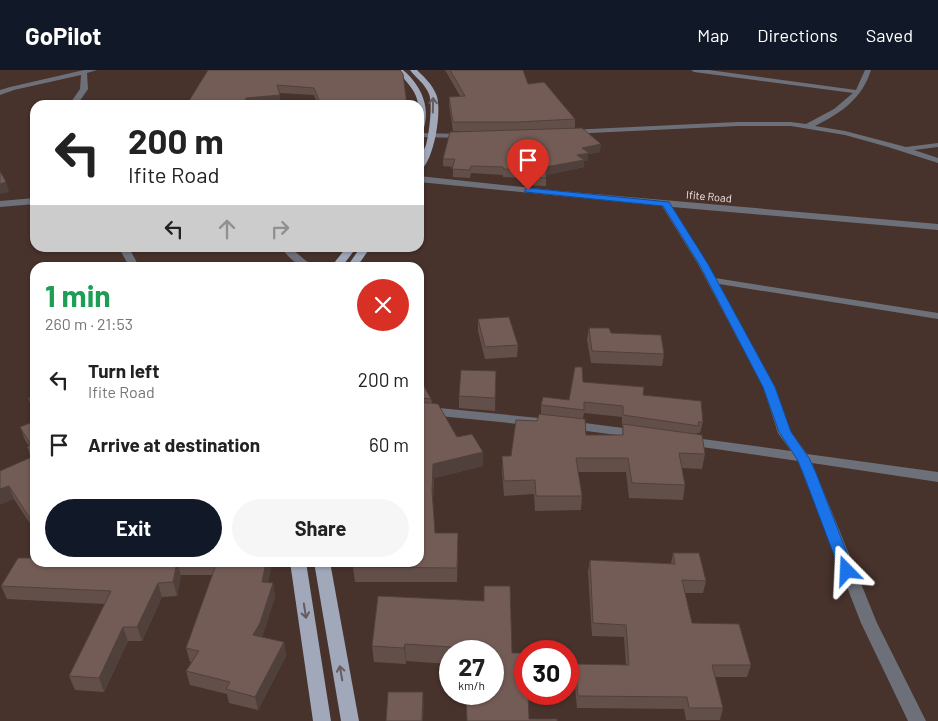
<!DOCTYPE html>
<meta charset="utf-8">
<style>
body{margin:0;font-family:Barlow,sans-serif;background:#f6f6f6;color:#222;height:100vh;display:flex;flex-direction:column;font-size:19px;white-space:nowrap}
*{box-sizing:border-box;margin:0}
p{font-size:16px;color:#767676}
.icon{flex:none;width:28px;height:28px;fill:none;stroke:currentColor;stroke-width:2;stroke-linecap:round;stroke-linejoin:round}
.map{position:relative;flex:1;overflow:hidden}
.drawer{position:absolute;left:30px;top:192px;width:394px;height:305px;display:flex;flex-direction:column;background:#fff;border-radius:15px;box-shadow:0 1px 4px #0004}
.drawer>*{flex:none}
.hud{position:absolute;left:30px;top:30px;width:394px;height:152px;border-radius:15px;box-shadow:0 1px 4px #0004;background:#fff;color:#222;overflow:hidden}
.speed{position:absolute;left:439px;top:570px;display:flex;gap:10px;font-size:25px;font-weight:700;text-align:center}
.speed>*{display:grid;place-content:center;width:65px;height:65px;border-radius:50%;background:#fff;box-shadow:0 1px 4px #0004;line-height:1}
.speed small{font-size:12px;font-weight:400}
.speed .limit{border:8px solid #d22;background:#fff;color:#111}
.pin{position:absolute;display:grid;place-items:center;width:42px;height:42px;color:#fff;margin:-51px -21px;border-radius:50% 50% 50% 0;rotate:-45deg;box-shadow:0 0 5px #0007}
.pin .icon{rotate:45deg}
.me{position:absolute;width:55px;margin:-28px;rotate:339deg;stroke-linejoin:round;filter:drop-shadow(0 0 4px #0008)}
.turn{display:flex;align-items:center;gap:18px;height:105px;padding:0 15px;font-size:22px}
.turn .icon{width:65px;height:65px;stroke-width:2.5}
.turn b{display:block;font-size:35px;line-height:42px}
.lanes{display:flex;align-items:center;height:48px;padding:0 15px;background:#0003;justify-content:center;gap:25px;direction:ltr}
.lanes .off{opacity:.35}
.round{display:grid;place-items:center;flex:none;width:52px;height:52px;border-radius:26px;background:#f6f6f6}
.summary{display:flex;align-items:center;justify-content:space-between;height:85px;padding:0 15px}
h1{font-size:30px;font-weight:700;line-height:38px;color:#1e9e55}
.cta{display:flex;gap:10px;margin-top:auto;padding:10px 15px}
.cta a{flex:1;height:58px;border-radius:30px;background:#111827;color:#fff;font-size:20px;font-weight:700;line-height:58px;text-align:center}
.cta a+a{background:#f6f6f6;color:#222}
ul{padding:0;list-style:none}
li{display:flex;align-items:center;gap:15px;height:65px;padding:0 15px}
li div{flex:1}
li b{display:block;font-size:19px}
li em{font-style:normal}
header{display:flex;align-items:center;gap:30px;box-sizing:border-box;height:70px;padding:0 25px;background:#111827;color:#fff}
header strong{font-size:24px}
nav{display:flex;gap:28px;margin-inline-start:auto;font-size:18px}
.map>svg:first-child{display:block}
</style>
<header>
<strong>GoPilot</strong>
<nav><a>Map</a><a>Directions</a><a>Saved</a></nav>
</header>
<div class="map">
<svg width="938" height="651" viewBox="0 0 938 651">
<rect width="100%" height="100%" fill="#47322c"/>
<g fill="none" stroke-linecap="round" stroke-linejoin="round">
<!-- minor -->
<g fill="#6d7079" fill-rule="evenodd">
<polygon points="84,0 97,0 87,3 88,19 77,35 69,35 80,19 81,5 14,20 0,25 0,20 10,17"/>
<path d="M691,0H709L856,20L865,0H871C862,29 841,43 815,56L845,61L906,77L938,73V77L914,80L938,88V93L888,77L845,65L791,56H738L569,64L565,62L569,60L738,52H791L806,54L834,39L853,23L694,2Z"/>
<polygon points="419,63 464,64 468,66 464,68 419,67"/>
<polygon points="419,106 560,121 938,154 938,160 672,137 715,208 938,243 938,249 719,214 775,317 791,362 807,384 938,402 938,412 812,393 877,553 926,651 908,651 861,553 798,391 688,375 681,371 688,367 791,381 778,363 763,317 698,194 662,136 419,112"/>
<polygon points="35,128 35,134 0,137 0,131"/>
<polygon points="119,178 129,178 140,198 130,198"/>
<path d="M281,178H291L305,190L318,198C299,198 293,192 281,178Z"/>
<polygon points="419,336 549,349 555,353 549,357 419,344"/>
<polygon points="569,351 639,360 646,364 639,368 564,358 562,355 564,352"/>
</g>
<!-- major -->
<g fill="#a0a8ba" fill-rule="evenodd">
<path d="M396,0H403C422,16 432,39 422,64H419C419,28 421,27 396,0Z"/>
<path d="M410,0H417C424,7 432,14 436,24C443,38 434,94 419,101C418,90 422,84 426,75C429,65 433,34 429,24C425,14 416,8 410,0Z"/>
<polygon points="346,178 356,178 341,198 330,198"/>
<polygon points="360,178 370,178 356,198 346,198"/>
<polygon points="290,492 306,492 331,651 313,651"/>
<polygon points="314,492 330,492 359,651 341,651"/>
</g>
</g>
<!-- wall -->
<g fill="#634f49" fill-rule="evenodd">
<polygon points="208,0 400,0 407,35 318,35 314,25 279,23 280,32 247,35 189,31"/>
<polygon points="445,0 523,0 528,14 575,49 575,58 558,59 600,82 588,84 588,91 584,91 584,97 546,105 546,116 522,115 522,108 503,107 503,105 471,103 470,108 453,107 453,97 443,96 443,89 476,61 453,61 449,35 449,27 460,26"/>
<polygon points="478,249 518,275 517,287 485,289 478,261"/>
<polygon points="589,258 611,263 664,284 662,296 591,293 587,270"/>
<polygon points="496,301 495,341 459,338 459,326"/>
<path d="M583,312L643,325L703,352L700,363H697V365L705,384L702,399L682,398L685,415L683,430L629,428L626,402H578L582,426L581,440L535,441L534,424L504,426L502,401V386H511L537,351L541,344V335L569,330ZM584,343L622,347V356H623L622,365H586L583,348Z"/>
<polygon points="35,325 35,343 33,341 28,328"/>
<polygon points="422,328 431,329 432,333 457,367 483,382 483,396 434,408 433,430 435,463 458,477 457,512 355,512 353,497 422,332"/>
<polygon points="35,351 35,461 14,429 0,401 31,388 27,377 29,376 25,370 20,357"/>
<polygon points="673,483 706,511 703,523 685,523 692,553 751,595 747,607 715,607 723,638 720,650 686,650 684,639 577,638 574,606 575,594 626,595 624,567 592,566 588,502 590,490 671,494"/>
<polygon points="35,492 272,492 268,512 273,513 275,527 262,567 284,572 286,586 258,640 229,633 227,624 190,615 186,601 192,592 190,592 186,578 213,505 181,505 177,526 162,527 142,571 128,571 104,622 75,620 69,606 105,534 7,529 1,516"/>
<polygon points="484,516 510,516 512,583 525,583 525,624 528,624 529,649 557,649 557,651 467,651 466,624 492,624 492,581 450,581 450,594 406,591 406,594 374,592 372,576 378,526 484,531"/>
</g>
<!-- shaded-wall -->
<g fill="#50403c">
<polygon points="280,25 280,32 243,35 246,28"/>
<polygon points="601,74 600,82 588,84 588,91 584,91 584,97 546,105 546,97 577,85 582,78"/>
<polygon points="6,112 9,122 0,124 0,114"/>
<polygon points="483,382 483,396 434,408 432,435 432,421 433,394"/>
<polygon points="9,416 14,429 0,435 0,419"/>
<polygon points="177,492 181,505 177,526 173,512"/>
<polygon points="266,492 272,492 265,526 262,512"/>
<polygon points="158,513 162,527 142,571 137,557"/>
<polygon points="273,513 275,527 262,567 253,565"/>
<polygon points="123,557 128,571 104,622 99,608"/>
<polygon points="284,572 286,586 258,640 255,627"/>
<polygon points="405,574 406,591 406,594 404,578"/>
<polygon points="423,622 424,635 423,651 422,651"/>
</g>
<!-- building -->
<g fill="#735c55" stroke="#50403c">
<polygon points="208,0 400,0 403,4 407,35 321,35 314,18 277,15 280,25 246,28 243,35 170,35 170,33 189,31"/>
<polygon points="450,0 523,0 528,14 544,12 575,49 518,52 453,52 449,27 465,26"/>
<polygon points="582,58 601,74 582,78 589,83 577,85 584,90 546,97 546,108 522,107 523,100 503,99 503,97 471,96 470,100 452,99 455,89 443,89 450,62"/>
<polygon points="0,101 6,112 0,114"/>
<polygon points="509,247 518,275 485,277 478,249"/>
<polygon points="589,258 609,258 611,263 661,265 664,284 592,281"/>
<polygon points="575,297 582,297 583,312 644,317 643,325 701,331 703,352 698,352 699,356 623,345 623,336 584,332 584,340 541,335 543,327 569,330"/>
<polygon points="461,300 496,301 495,328 459,326"/>
<polygon points="424,316 431,329 422,328"/>
<polygon points="35,325 35,334 28,328"/>
<polygon points="419,332 438,334 457,367 472,364 483,382 433,394 432,421 435,463 458,463 457,498 353,497 354,492 419,492"/>
<polygon points="539,344 585,349 586,365 623,365 623,354 702,365 705,384 679,383 685,415 632,413 628,388 576,388 582,426 536,426 535,410 504,411 502,386 511,386 516,350 537,351"/>
<polygon points="35,351 35,456 9,416 0,419 0,401 34,386 27,377 31,375 20,357"/>
<polygon points="673,483 699,483 706,511 682,510 692,553 739,554 751,595 712,595 723,638 689,638 687,627 578,626 575,594 629,595 626,555 593,553 590,490 675,494"/>
<polygon points="18,488 35,488 35,492 177,492 173,512 158,513 137,557 123,557 99,608 69,606 111,521 1,516"/>
<polygon points="217,492 266,492 262,512 273,513 260,553 253,565 284,572 255,627 226,619 230,612 186,601 199,581 186,578"/>
<polygon points="484,516 510,516 512,583 525,583 525,624 528,624 529,649 557,649 557,651 467,651 466,624 492,624 492,581 466,581 466,578 405,574 404,578 372,576 378,526 484,531"/>
<polygon points="388,622 423,622 422,651 386,651"/>
</g>
<!-- one-way arrows -->
<defs><path id="oneway-shaft" d="M-6 0H5M1.5-3L5.5 0L1.5 3" fill="none" stroke-width="1.6" stroke-linecap="round" stroke-linejoin="round" transform="scale(1.25)"/></defs>
<g stroke="#665b5e">
<use href="#oneway-shaft" transform="translate(433 35) rotate(-89)"/>
<use href="#oneway-shaft" transform="translate(305 541) rotate(81)"/>
<use href="#oneway-shaft" transform="translate(341 603) rotate(-100)"/>
</g>
<!-- route -->
<polygon fill="#1a73e8" stroke="#114b97" points="528,118 669,132 708,194 775,317 791,362 809,388 816,403 854,501 852,505 847,506 842,505 840,501 803,403 797,389 779,362 763,317 699,194 663,136 525,122 525,119"/>
<g text-anchor="middle" dominant-baseline="central" stroke-width="4" stroke-linejoin="round" paint-order="stroke">
<!-- far-street labels -->
<g font-size="11" fill="#f8eae6" stroke="#47322c">
<text transform="translate(709 126) rotate(5)">Ifite Road</text>
</g>
</g>
</svg>
<div class="speed"><div>27<small>km/h</small></div><div class="limit">30</div></div>
<div class="pin" style="left:528px;top:120px;background:#d93025"><svg class="icon" aria-label="arrive" viewBox="0 0 24 24"><path d="M6 21V4h12l-3 4 3 4H6"/></svg></div>
<svg class="me" style="left:847px;top:501px" viewBox="-20 -20 40 40"><path d="M0-17L14 15 0 8-14 15z" fill="#1a73e8" stroke="#fff" stroke-width="4"/></svg>
<div class="hud">
<div class="turn"><svg class="icon" aria-label="left" viewBox="0 0 24 24"><path d="M17 20v-9H6M10 6l-5 5 5 5"/></svg><div><b>200 m</b>Ifite Road</div></div>
<div class="lanes"><svg class="icon" aria-label="left" viewBox="0 0 24 24"><path d="M17 20v-9H6M10 6l-5 5 5 5"/></svg><svg class="icon off" aria-label="ahead" viewBox="0 0 24 24"><path d="M12 20V5M6 11l6-6 6 6"/></svg><svg class="icon off" aria-label="right" viewBox="0 0 24 24"><path d="M7 20v-9h11M14 6l5 5-5 5"/></svg></div>
</div>
<section class="drawer">
<div class="summary"><div><h1>1 min</h1><p>260 m · 21:53</p></div><a class="round" style="background:#d93025;color:#fff"><svg class="icon" aria-label="close" viewBox="0 0 24 24"><path d="M6 6l12 12M18 6L6 18"/></svg></a></div>
<ul>
<li><svg class="icon" aria-label="left" viewBox="0 0 24 24"><path d="M17 20v-9H6M10 6l-5 5 5 5"/></svg><div><b>Turn left</b><p>Ifite Road</p></div><em>200 m</em></li>
<li><svg class="icon" aria-label="arrive" viewBox="0 0 24 24"><path d="M6 21V4h12l-3 4 3 4H6"/></svg><div><b>Arrive at destination</b></div><em>60 m</em></li>
</ul>
<div class="cta"><a>Exit</a><a>Share</a></div>
</section>
</div>
